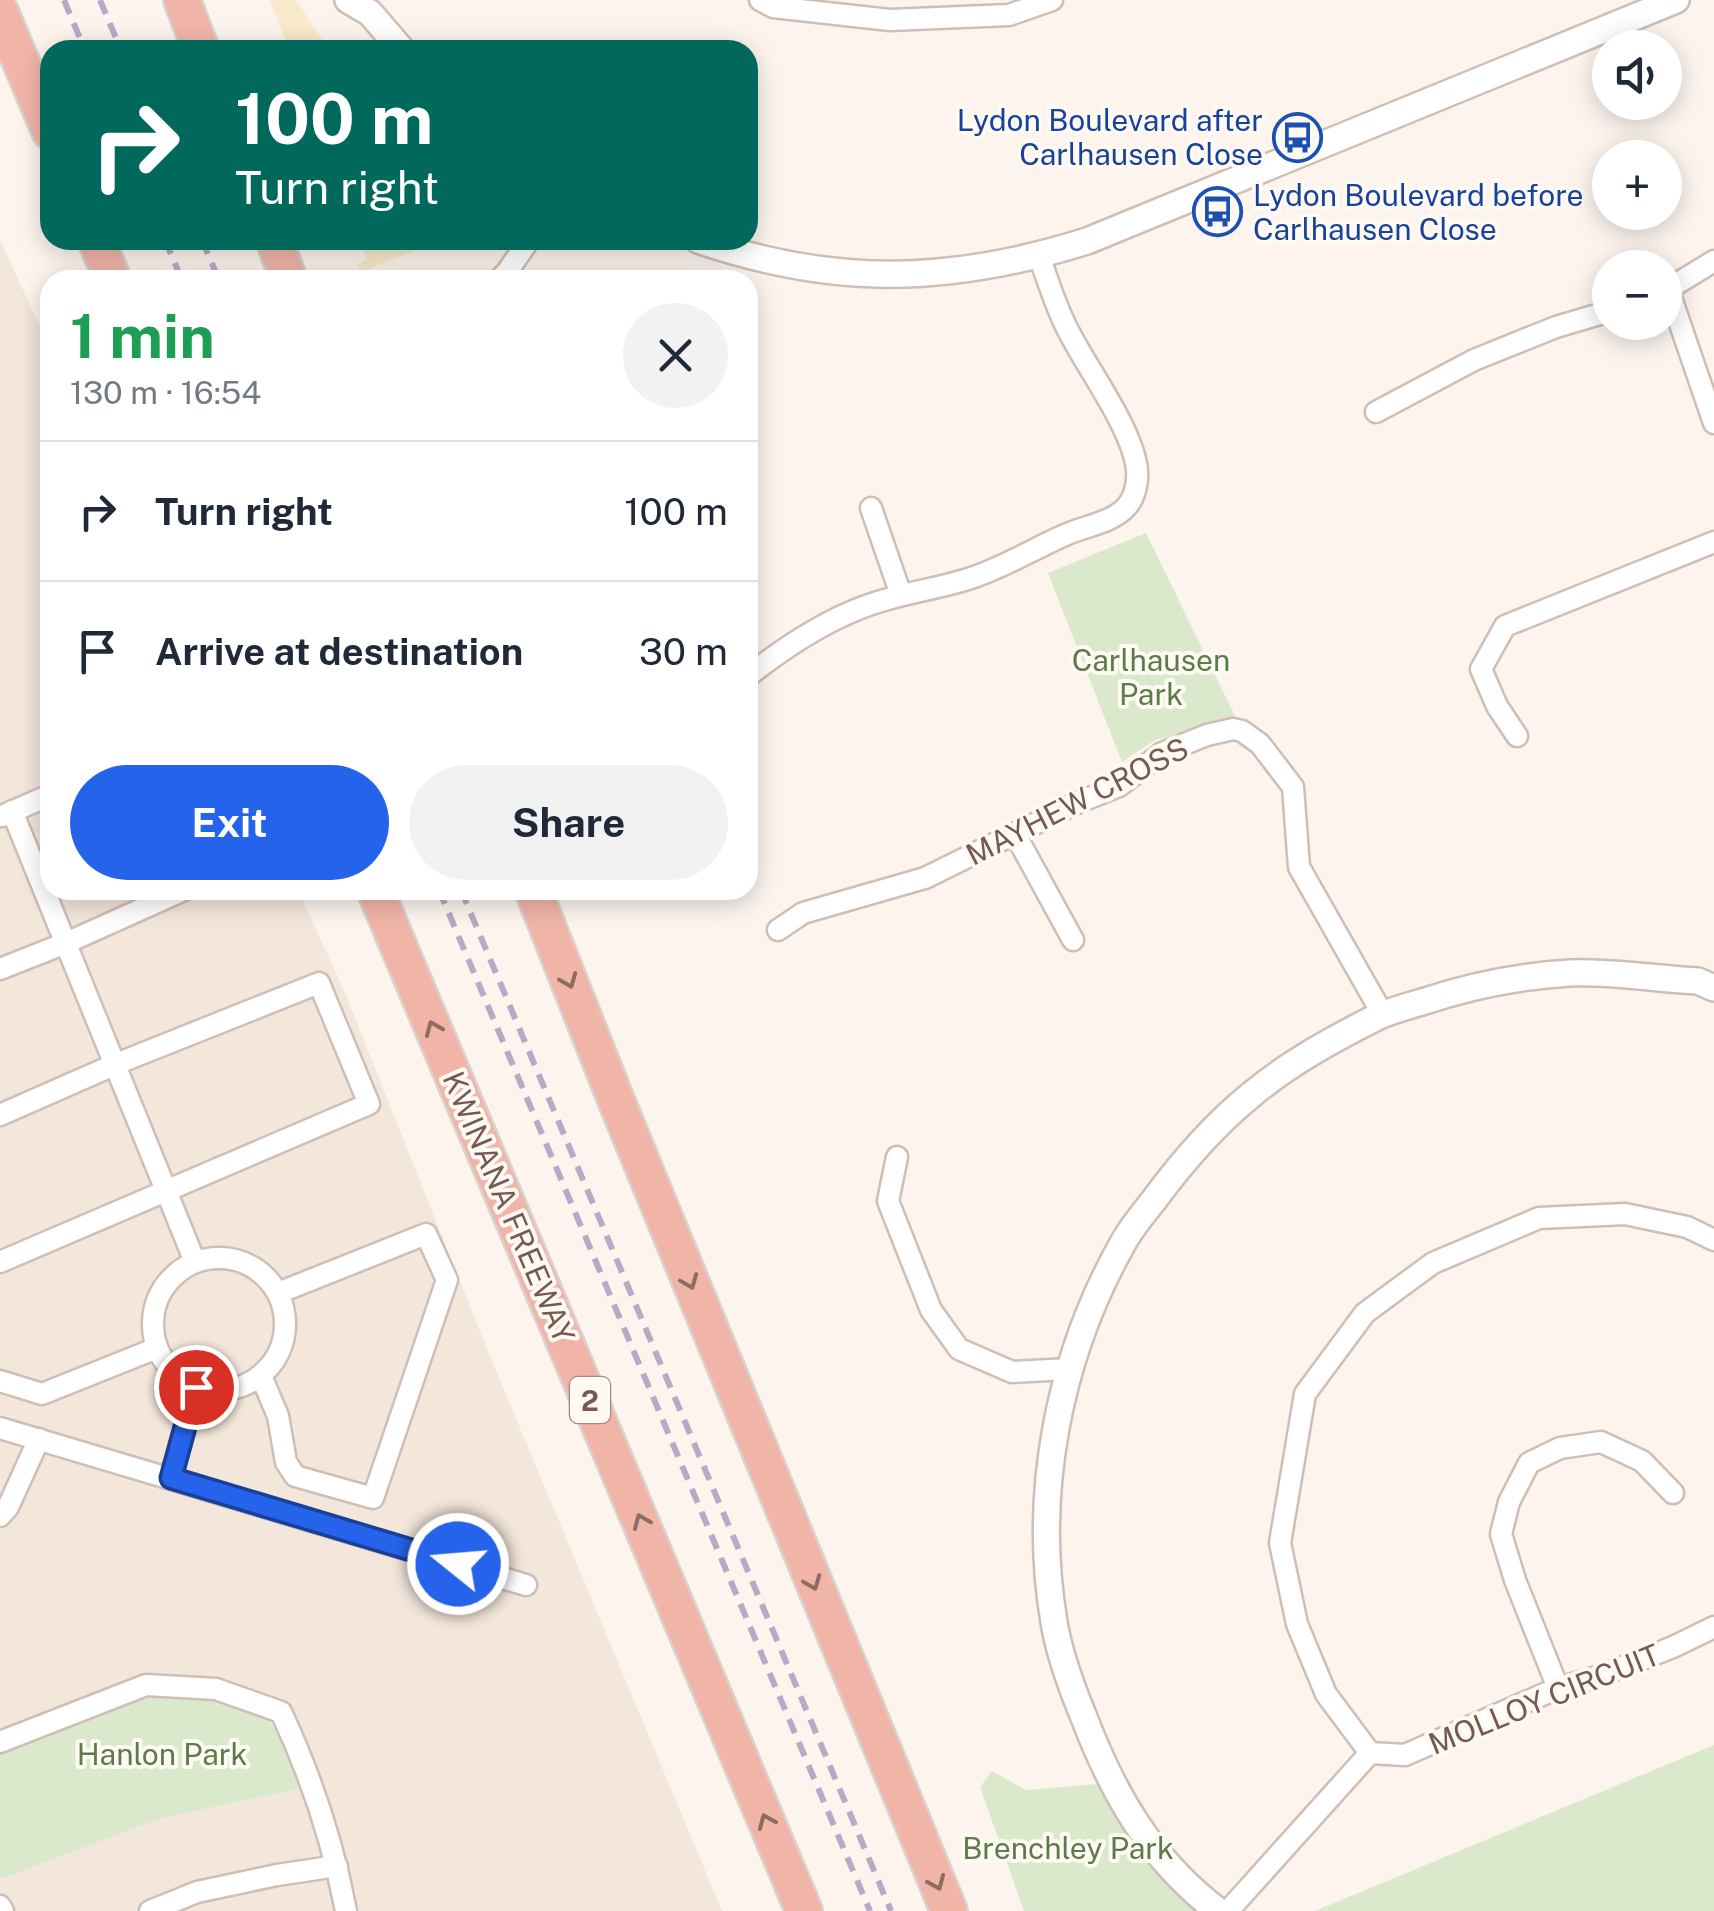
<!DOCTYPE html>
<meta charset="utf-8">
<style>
body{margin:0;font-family:"Public Sans",sans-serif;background:#f2f2f3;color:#1f2937;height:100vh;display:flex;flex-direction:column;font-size:38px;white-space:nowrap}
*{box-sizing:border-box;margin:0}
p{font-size:32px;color:#747a83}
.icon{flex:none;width:55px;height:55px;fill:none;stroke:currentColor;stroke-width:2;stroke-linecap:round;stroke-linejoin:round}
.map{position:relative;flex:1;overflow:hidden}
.details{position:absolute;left:40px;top:270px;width:718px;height:630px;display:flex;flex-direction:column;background:#fff;border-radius:30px;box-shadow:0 5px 25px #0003}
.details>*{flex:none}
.guide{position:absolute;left:40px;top:40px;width:718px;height:210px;border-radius:30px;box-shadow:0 5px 25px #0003;background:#00695c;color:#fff;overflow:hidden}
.controls{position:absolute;left:1592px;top:30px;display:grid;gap:20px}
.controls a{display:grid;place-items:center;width:90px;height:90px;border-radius:50%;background:#fff;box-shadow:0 5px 25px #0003;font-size:50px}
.pin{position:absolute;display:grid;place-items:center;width:85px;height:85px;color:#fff;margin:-42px;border:5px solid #fff;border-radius:50%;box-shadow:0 2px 10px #0007}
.me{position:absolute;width:110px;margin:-55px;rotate:287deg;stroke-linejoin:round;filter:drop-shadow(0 0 8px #0008)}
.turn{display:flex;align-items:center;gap:35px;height:210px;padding:0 30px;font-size:45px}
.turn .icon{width:130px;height:130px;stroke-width:2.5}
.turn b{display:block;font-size:70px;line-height:85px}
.round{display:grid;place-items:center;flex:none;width:105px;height:105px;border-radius:52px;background:#f2f2f3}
.head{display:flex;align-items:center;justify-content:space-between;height:170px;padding:0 30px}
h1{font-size:60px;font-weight:700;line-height:75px;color:#1e9e55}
.cta{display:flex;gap:20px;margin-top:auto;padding:20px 30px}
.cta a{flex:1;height:115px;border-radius:60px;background:#2563eb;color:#fff;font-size:40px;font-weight:700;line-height:115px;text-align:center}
.cta a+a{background:#f2f2f3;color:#1f2937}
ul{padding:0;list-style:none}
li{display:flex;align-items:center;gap:30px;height:140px;padding:0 30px;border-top:2px solid #e0e1e3}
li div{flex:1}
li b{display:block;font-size:38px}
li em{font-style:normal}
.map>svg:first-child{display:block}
</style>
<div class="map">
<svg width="1714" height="1911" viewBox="0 0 1714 1911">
<rect width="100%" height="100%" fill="#fcf4ed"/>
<!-- residential -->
<polygon fill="#f3e6db" points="0,240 50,348 50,890 298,890 345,993 489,1354 722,1911 0,1911"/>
<!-- green -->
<g fill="#dae9cb">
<polygon points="1146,533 1237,720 1155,740 1122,762 1048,573"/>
<path d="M182,1691C254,1711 280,1706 301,1788L161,1818L0,1879V1752C55,1730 123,1693 182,1691Z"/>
<polygon points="1714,1745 1714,1911 1315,1911"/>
<polygon points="992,1771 1026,1790 1098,1784 1170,1886 1197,1911 1024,1911 980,1787"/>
</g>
<!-- sand -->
<g fill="#f8eaca">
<polygon points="270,0 296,0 329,50 289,50"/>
<polygon points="360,240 442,240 360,272 357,264 367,259"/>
</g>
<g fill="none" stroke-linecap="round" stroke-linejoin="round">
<defs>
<g id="minor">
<polyline points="760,0 773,7 890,20 1009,15 1052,0"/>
<polyline points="499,280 507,272 529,240"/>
<polyline points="1668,289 1714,423"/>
<polyline points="1665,291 1714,261"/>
<polyline points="1376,412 1474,360 1556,327 1610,311"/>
<polyline points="871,508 901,595"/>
<path d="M748,676C780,651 813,628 851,612C889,595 929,591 968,579C1003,568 1033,549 1065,535C1084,526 1113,523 1127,506C1135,497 1138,482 1137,470C1133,430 1089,371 1070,334C1056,309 1049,283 1039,256"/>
<polyline points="1517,736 1497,706 1481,669 1505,626 1714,542"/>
<polyline points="12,811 195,1262"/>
<polyline points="2,816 50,795"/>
<polyline points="1015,834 1073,940"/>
<polyline points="778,930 803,913 925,878 1077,803 1119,786 1162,753 1207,735 1233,729 1242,731 1260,744 1293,787 1299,867 1383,1015"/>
<polyline points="0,969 66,943 184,890"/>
<polyline points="0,1115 116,1064 319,983 369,1104 0,1262"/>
<polyline points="897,1157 888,1201 931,1310 959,1349 1012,1372 1070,1369"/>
<polyline points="1714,1240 1687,1227 1625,1214 1539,1218 1433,1263 1365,1313 1305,1394 1280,1543 1297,1624 1326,1694 1370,1753 1405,1755 1558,1688 1600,1676 1673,1647 1714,1627"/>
<circle cx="219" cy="1324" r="66"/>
<polyline points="261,1376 278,1416 286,1462 295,1476 373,1498 447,1280 426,1234 278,1293"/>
<polyline points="0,1381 42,1394 157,1348"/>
<polyline points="0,1428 526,1585"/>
<polyline points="171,1478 196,1387"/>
<polyline points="0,1516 8,1507 39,1439"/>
<polyline points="1558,1688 1515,1580 1501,1534 1509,1502 1529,1463 1560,1448 1601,1442 1642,1461 1673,1493"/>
<path d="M0,1742L146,1685L216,1689L281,1712C311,1776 333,1843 346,1911"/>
<polyline points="0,1906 3,1911"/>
<polyline points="150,1911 197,1892 277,1875 337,1866"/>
<polyline points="1228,1911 1370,1753"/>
</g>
<g id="tertiary">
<polyline points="348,0 370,13 402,50"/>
<path d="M698,240C835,287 950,284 1087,241L1676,0"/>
<path d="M1218,1911C1150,1859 1113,1794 1083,1715C1071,1686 1059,1653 1054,1622C1032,1493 1059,1356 1123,1243C1131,1228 1143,1214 1154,1200C1182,1162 1214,1125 1251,1095C1289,1063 1335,1038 1379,1016C1393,1010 1408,1006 1422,1002C1470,986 1519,976 1570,973C1609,971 1658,979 1698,981L1714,988"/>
</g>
<g id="motorway">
<polyline points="182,0 201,50"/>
<polyline points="0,12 50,131"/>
<polyline points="96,240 113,280"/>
<polyline points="274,240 289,280"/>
<polyline points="375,890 804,1911"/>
<polyline points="533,890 616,1100 949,1911"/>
</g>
</defs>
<!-- minor casing -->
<use href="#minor" stroke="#d0beb4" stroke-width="25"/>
<!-- tertiary casing -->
<use href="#tertiary" stroke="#d0beb4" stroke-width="30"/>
<!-- motorway casing -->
<use href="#motorway" stroke="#d9d1ce" stroke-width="40"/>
<!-- minor -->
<use href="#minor" stroke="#fff" stroke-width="20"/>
<!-- tertiary -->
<use href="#tertiary" stroke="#fff" stroke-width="25"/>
<!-- motorway -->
<use href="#motorway" stroke="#f1b5a8" stroke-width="35"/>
<!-- rail -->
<g stroke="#b7aac6" stroke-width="6" stroke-dasharray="15 10" stroke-linecap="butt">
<polyline points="64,0 85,50"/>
<polyline points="100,0 121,50"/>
<polyline points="165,240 182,280"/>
<polyline points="202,240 219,280"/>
<polyline points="439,890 870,1911"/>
<polyline points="461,890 891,1911"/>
</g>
</g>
<!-- one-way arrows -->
<defs><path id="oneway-chevron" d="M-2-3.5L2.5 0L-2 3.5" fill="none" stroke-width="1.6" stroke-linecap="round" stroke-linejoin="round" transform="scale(2.5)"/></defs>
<g stroke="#8f6c62">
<use href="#oneway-chevron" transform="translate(569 981) rotate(68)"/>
<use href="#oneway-chevron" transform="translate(433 1028) rotate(-113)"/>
<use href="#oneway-chevron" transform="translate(690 1282) rotate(68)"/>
<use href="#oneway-chevron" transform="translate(641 1521) rotate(-113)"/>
<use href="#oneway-chevron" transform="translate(813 1583) rotate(68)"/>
<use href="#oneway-chevron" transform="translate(766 1821) rotate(-113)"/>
<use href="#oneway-chevron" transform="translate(937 1883) rotate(67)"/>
</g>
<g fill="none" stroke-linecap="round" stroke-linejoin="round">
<defs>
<polyline id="route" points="196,1387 171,1478 458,1564"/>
</defs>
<!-- route casing -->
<use href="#route" stroke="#184099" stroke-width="25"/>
<!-- route -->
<use href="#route" stroke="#2563eb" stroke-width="18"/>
</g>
<!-- icons -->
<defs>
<symbol id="bus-ring" viewBox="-11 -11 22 22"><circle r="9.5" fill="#fef9f3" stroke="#1a4fb4" stroke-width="1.5"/><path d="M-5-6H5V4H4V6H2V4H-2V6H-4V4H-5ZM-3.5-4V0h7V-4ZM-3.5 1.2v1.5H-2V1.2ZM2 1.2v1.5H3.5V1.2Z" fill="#1a4fb4"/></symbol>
</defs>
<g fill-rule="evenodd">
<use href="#bus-ring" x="1270" y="110" width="55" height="55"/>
<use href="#bus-ring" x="1190" y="184" width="55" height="55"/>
</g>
<g text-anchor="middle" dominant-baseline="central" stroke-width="8" stroke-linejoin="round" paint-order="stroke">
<!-- shield labels -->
<rect fill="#fef9f3" stroke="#9f8a81" stroke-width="2.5" x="570" y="1377" width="40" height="46" rx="8"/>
<g font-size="28" font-weight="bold" fill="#765a50">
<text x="590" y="1400">2</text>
</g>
<!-- transit labels -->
<g font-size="30" fill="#164399" stroke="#fef9f3" text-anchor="end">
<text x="1263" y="120">Lydon Boulevard after<tspan x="1263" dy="34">Carlhausen Close</tspan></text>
<text x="1253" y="195" text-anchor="start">Lydon Boulevard before<tspan x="1253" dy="34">Carlhausen Close</tspan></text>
</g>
<!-- park labels -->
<g font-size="30" fill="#5c7b49" stroke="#fef9f3">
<text x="1151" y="660">Carlhausen<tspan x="1151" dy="34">Park</tspan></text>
<text x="162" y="1754">Hanlon Park</text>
<text x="1068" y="1848">Brenchley Park</text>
</g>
<!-- street labels -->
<g font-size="30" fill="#765a50" stroke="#fef9f3">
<text transform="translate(1077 801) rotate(-27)">MAYHEW CROSS</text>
<text transform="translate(509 1207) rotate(67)">KWINANA FREEWAY</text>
<text transform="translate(1544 1699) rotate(-22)">MOLLOY CIRCUIT</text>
</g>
</g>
</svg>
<div class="controls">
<a><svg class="icon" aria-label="sound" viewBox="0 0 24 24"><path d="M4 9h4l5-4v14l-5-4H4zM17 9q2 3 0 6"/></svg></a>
<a>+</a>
<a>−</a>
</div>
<div class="pin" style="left:196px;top:1387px;background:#d93025"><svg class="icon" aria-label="arrive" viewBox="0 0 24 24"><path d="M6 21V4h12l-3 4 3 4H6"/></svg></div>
<svg class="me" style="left:458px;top:1564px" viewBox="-20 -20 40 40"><circle r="17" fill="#2563eb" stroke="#fff" stroke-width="3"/><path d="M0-11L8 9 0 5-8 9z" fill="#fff"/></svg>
<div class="guide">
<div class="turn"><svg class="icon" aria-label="right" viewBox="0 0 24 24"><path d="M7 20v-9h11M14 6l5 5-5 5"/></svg><div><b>100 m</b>Turn right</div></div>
</div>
<section class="details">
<div class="head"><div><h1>1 min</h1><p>130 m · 16:54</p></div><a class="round"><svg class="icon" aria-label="close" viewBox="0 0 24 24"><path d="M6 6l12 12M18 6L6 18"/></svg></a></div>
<ul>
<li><svg class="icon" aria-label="right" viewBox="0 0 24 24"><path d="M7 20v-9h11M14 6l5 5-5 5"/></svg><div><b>Turn right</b></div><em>100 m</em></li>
<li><svg class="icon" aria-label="arrive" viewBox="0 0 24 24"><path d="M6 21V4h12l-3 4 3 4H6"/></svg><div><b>Arrive at destination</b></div><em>30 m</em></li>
</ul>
<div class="cta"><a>Exit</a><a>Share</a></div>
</section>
</div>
